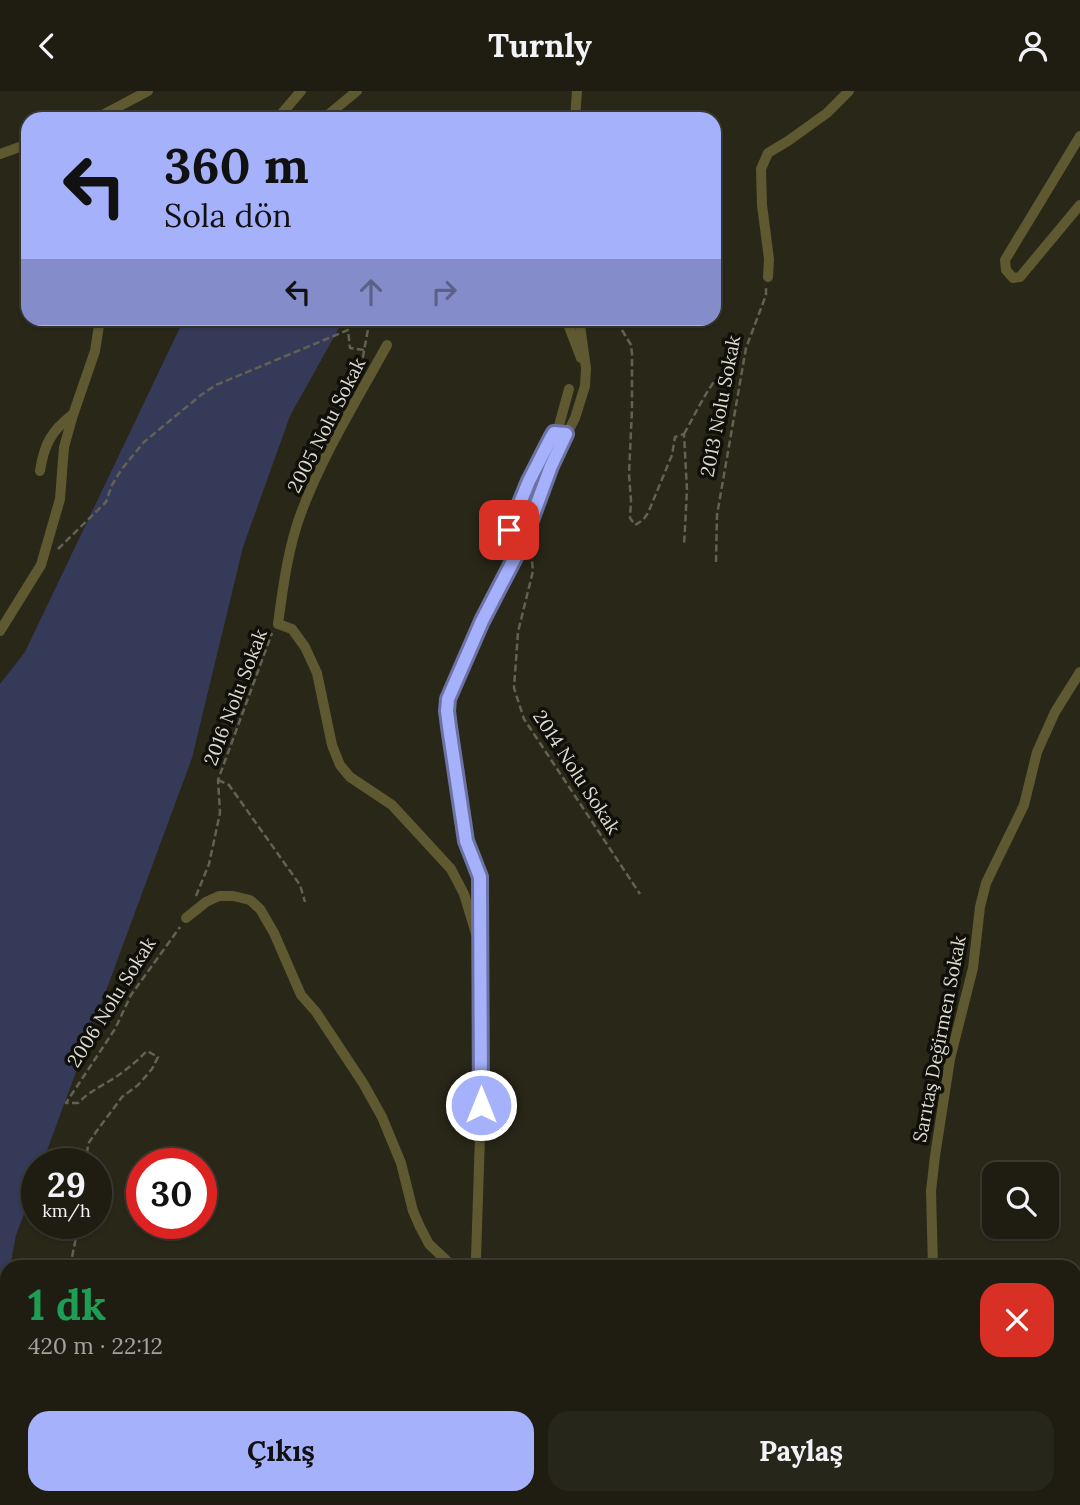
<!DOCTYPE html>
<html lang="tr">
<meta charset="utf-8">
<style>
body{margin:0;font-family:Lora,serif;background:#27261b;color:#f1f3f6;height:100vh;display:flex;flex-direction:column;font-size:26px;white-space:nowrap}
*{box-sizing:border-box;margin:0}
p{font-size:23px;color:#a1a29f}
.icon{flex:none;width:38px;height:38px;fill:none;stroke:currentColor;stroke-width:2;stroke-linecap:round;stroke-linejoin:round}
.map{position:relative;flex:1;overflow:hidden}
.details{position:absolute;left:0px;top:1169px;width:1082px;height:245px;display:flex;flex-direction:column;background:#1f1d12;border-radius:21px 21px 0 0;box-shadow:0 2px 5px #0004,0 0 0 2px #3c3b32}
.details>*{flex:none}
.guide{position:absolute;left:21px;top:21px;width:700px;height:214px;border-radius:21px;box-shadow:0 2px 5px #0004,0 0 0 2px #3c3b32;background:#a6b1fc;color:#111;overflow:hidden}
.fabs{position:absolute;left:982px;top:1071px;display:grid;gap:14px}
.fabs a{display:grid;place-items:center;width:77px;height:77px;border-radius:14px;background:#1f1d12;box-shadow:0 2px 5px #0004,0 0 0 2px #3c3b32;font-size:35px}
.speed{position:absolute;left:21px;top:1057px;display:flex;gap:14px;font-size:35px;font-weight:700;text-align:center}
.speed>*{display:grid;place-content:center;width:91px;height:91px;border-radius:50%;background:#1f1d12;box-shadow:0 2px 5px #0004,0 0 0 2px #3c3b32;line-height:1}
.speed small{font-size:18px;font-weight:400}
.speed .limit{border:10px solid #d22;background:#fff;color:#111}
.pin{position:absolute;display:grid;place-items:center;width:60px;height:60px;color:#fff;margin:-30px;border-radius:14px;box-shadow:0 4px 10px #0006}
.me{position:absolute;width:77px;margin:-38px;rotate:0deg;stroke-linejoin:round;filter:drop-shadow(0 0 5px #0008)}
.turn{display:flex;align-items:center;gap:24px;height:147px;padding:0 28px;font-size:32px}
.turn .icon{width:91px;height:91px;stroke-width:2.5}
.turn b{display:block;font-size:49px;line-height:60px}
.lanes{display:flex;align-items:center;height:66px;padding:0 28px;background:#0003;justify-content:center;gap:35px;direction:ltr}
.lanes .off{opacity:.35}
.round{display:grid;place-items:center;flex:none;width:74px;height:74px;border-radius:21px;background:#27261b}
.headline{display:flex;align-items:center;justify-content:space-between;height:119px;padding:0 28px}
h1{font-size:42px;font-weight:800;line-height:52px;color:#1e9e55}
.cta{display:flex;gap:14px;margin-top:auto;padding:14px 28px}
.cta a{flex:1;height:80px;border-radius:21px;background:#a6b1fc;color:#111;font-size:28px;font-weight:800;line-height:80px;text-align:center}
.cta a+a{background:#27261b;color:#f1f3f6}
header{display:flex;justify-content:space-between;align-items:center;height:91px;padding:0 28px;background:#1f1d12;font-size:32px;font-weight:800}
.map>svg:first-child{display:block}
</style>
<header><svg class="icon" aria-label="back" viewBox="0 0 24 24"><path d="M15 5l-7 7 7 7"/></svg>Turnly<svg class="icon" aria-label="person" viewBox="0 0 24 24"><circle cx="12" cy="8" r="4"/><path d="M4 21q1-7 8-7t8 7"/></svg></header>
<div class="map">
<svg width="1080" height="1414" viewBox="0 0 1080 1414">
<rect width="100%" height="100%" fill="#292718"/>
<!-- green -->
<polygon fill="#363a59" points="184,228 344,228 290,325 243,456 192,667 42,1073 37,1073 37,1088 16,1144 10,1176 7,1176 7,1194 0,1233 0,593 25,561"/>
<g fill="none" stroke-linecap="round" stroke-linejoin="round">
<!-- path -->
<g stroke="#636154" stroke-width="2.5" stroke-dasharray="7 3.5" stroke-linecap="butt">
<polyline points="622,239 631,254 632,263 632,318 629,383 631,410 630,427 635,434 643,429 648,422 672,364 675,346 684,343 687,399 684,455"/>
<polyline points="361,277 368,238 372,228"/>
<path d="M684,343C701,312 715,281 744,258"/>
<polyline points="58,458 106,411 112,394 121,379 144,351 201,304 216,294 348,239 350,257 364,259"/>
<polyline points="531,460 533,480 518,541 514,597 524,628 640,803"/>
<polyline points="716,471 717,424 746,257 766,204 766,197"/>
<polyline points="218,689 229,694 300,794 305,811"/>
<polyline points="196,805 209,773 220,722 218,689 272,542"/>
<path d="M86,1073L88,1053L96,1041L122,1006L138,994L152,978L158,966L147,960C136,971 124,981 111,989C98,997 89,1001 78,1012H66L115,938L131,904L180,836"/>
<polyline points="70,1176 79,1132"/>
<polyline points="3,1404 7,1382"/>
</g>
<!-- minor -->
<g stroke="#5f5931" stroke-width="10">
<polyline points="95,28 148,0"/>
<polyline points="277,28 301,0"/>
<polyline points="323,28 357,0"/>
<polyline points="575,28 577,0"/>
<polyline points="1080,45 1005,169 1006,179 1013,187 1020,186 1080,114"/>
<polyline points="0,63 28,53"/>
<polyline points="768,186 769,168 762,114 761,78 768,62 788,50 827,22 849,0"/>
<polyline points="566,228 581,267"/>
<polyline points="614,228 616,230"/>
<path d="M387,254C357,309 323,363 301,422C288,457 283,496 278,533L292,538L305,556L317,582L332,654L340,674L350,686L392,714L451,778L464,803L478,849"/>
<polyline points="565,343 558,338 569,298"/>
<path d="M40,380C44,354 51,340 72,324"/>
<polyline points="509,439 529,390 551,347 554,342 566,343"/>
<polyline points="0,540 41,474 60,408 64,356 73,324 95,260 100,228"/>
<polyline points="186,827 206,811 219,805 233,805 250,809 260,818 274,842 301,904 316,921 363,992 382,1026 401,1072 413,1120 420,1136 429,1153 448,1171 450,1176"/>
<polyline points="478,1176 476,1167 481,1014 480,786 466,750 448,636 448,608 482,530 523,451 551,375 575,327 585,295 586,277 579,228"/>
<polyline points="933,1176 931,1100 935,1065 950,968 973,877 980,816 986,792 1024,714 1037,661 1055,621 1080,581"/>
<polyline points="290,1407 290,1414"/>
<polyline points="398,1407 400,1414"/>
<polyline points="1,1413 1,1414"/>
<polyline points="353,1414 356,1407"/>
<polyline points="464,1414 465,1407"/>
<polyline points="931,1414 932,1407"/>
</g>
</g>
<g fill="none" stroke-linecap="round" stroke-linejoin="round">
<defs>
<polyline id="route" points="481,1014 480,786 466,750 449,636 447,620 448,608 482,530 523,451 551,375 566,343 554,342 551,347 529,390 509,439"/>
</defs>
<!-- route casing -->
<use href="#route" stroke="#6c73a4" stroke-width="18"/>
<!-- route -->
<use href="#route" stroke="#a6b1fc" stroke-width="12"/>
</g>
<g text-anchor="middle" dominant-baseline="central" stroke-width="7" stroke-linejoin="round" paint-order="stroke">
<!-- street labels -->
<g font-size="19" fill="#dddcd2" stroke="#100f09">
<text transform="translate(720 315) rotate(-79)">2013 Nolu Sokak</text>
<text transform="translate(326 334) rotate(-63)">2005 Nolu Sokak</text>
<text transform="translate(235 606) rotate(-69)">2016 Nolu Sokak</text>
<text transform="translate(577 681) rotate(57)">2014 Nolu Sokak</text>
<text transform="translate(111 911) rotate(-58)">2006 Nolu Sokak</text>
<text transform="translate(939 948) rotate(-79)">Sarıtaş Değirmen Sokak</text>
</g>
</g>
</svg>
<div class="fabs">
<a><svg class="icon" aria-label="search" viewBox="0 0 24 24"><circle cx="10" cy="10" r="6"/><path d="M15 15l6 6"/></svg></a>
</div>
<div class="speed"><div>29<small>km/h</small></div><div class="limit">30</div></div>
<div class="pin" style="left:509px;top:439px;background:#d93025"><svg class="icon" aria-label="arrive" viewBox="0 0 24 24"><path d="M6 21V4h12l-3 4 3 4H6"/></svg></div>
<svg class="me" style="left:481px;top:1014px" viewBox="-20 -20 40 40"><circle r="17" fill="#a6b1fc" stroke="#fff" stroke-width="3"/><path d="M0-11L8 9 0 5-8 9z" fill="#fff"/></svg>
<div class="guide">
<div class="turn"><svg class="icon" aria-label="left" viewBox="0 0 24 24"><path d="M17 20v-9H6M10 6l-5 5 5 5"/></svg><div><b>360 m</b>Sola dön</div></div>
<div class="lanes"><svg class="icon" aria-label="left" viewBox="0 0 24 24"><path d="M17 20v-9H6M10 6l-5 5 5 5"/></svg><svg class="icon off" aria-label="ahead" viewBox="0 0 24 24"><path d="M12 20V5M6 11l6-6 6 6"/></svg><svg class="icon off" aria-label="right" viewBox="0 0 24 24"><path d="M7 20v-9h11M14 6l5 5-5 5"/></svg></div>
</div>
<section class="details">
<div class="headline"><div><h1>1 dk</h1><p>420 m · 22:12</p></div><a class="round" style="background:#d93025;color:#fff"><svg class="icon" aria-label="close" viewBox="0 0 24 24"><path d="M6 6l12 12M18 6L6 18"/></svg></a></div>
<div class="cta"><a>Çıkış</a><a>Paylaş</a></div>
</section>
</div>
